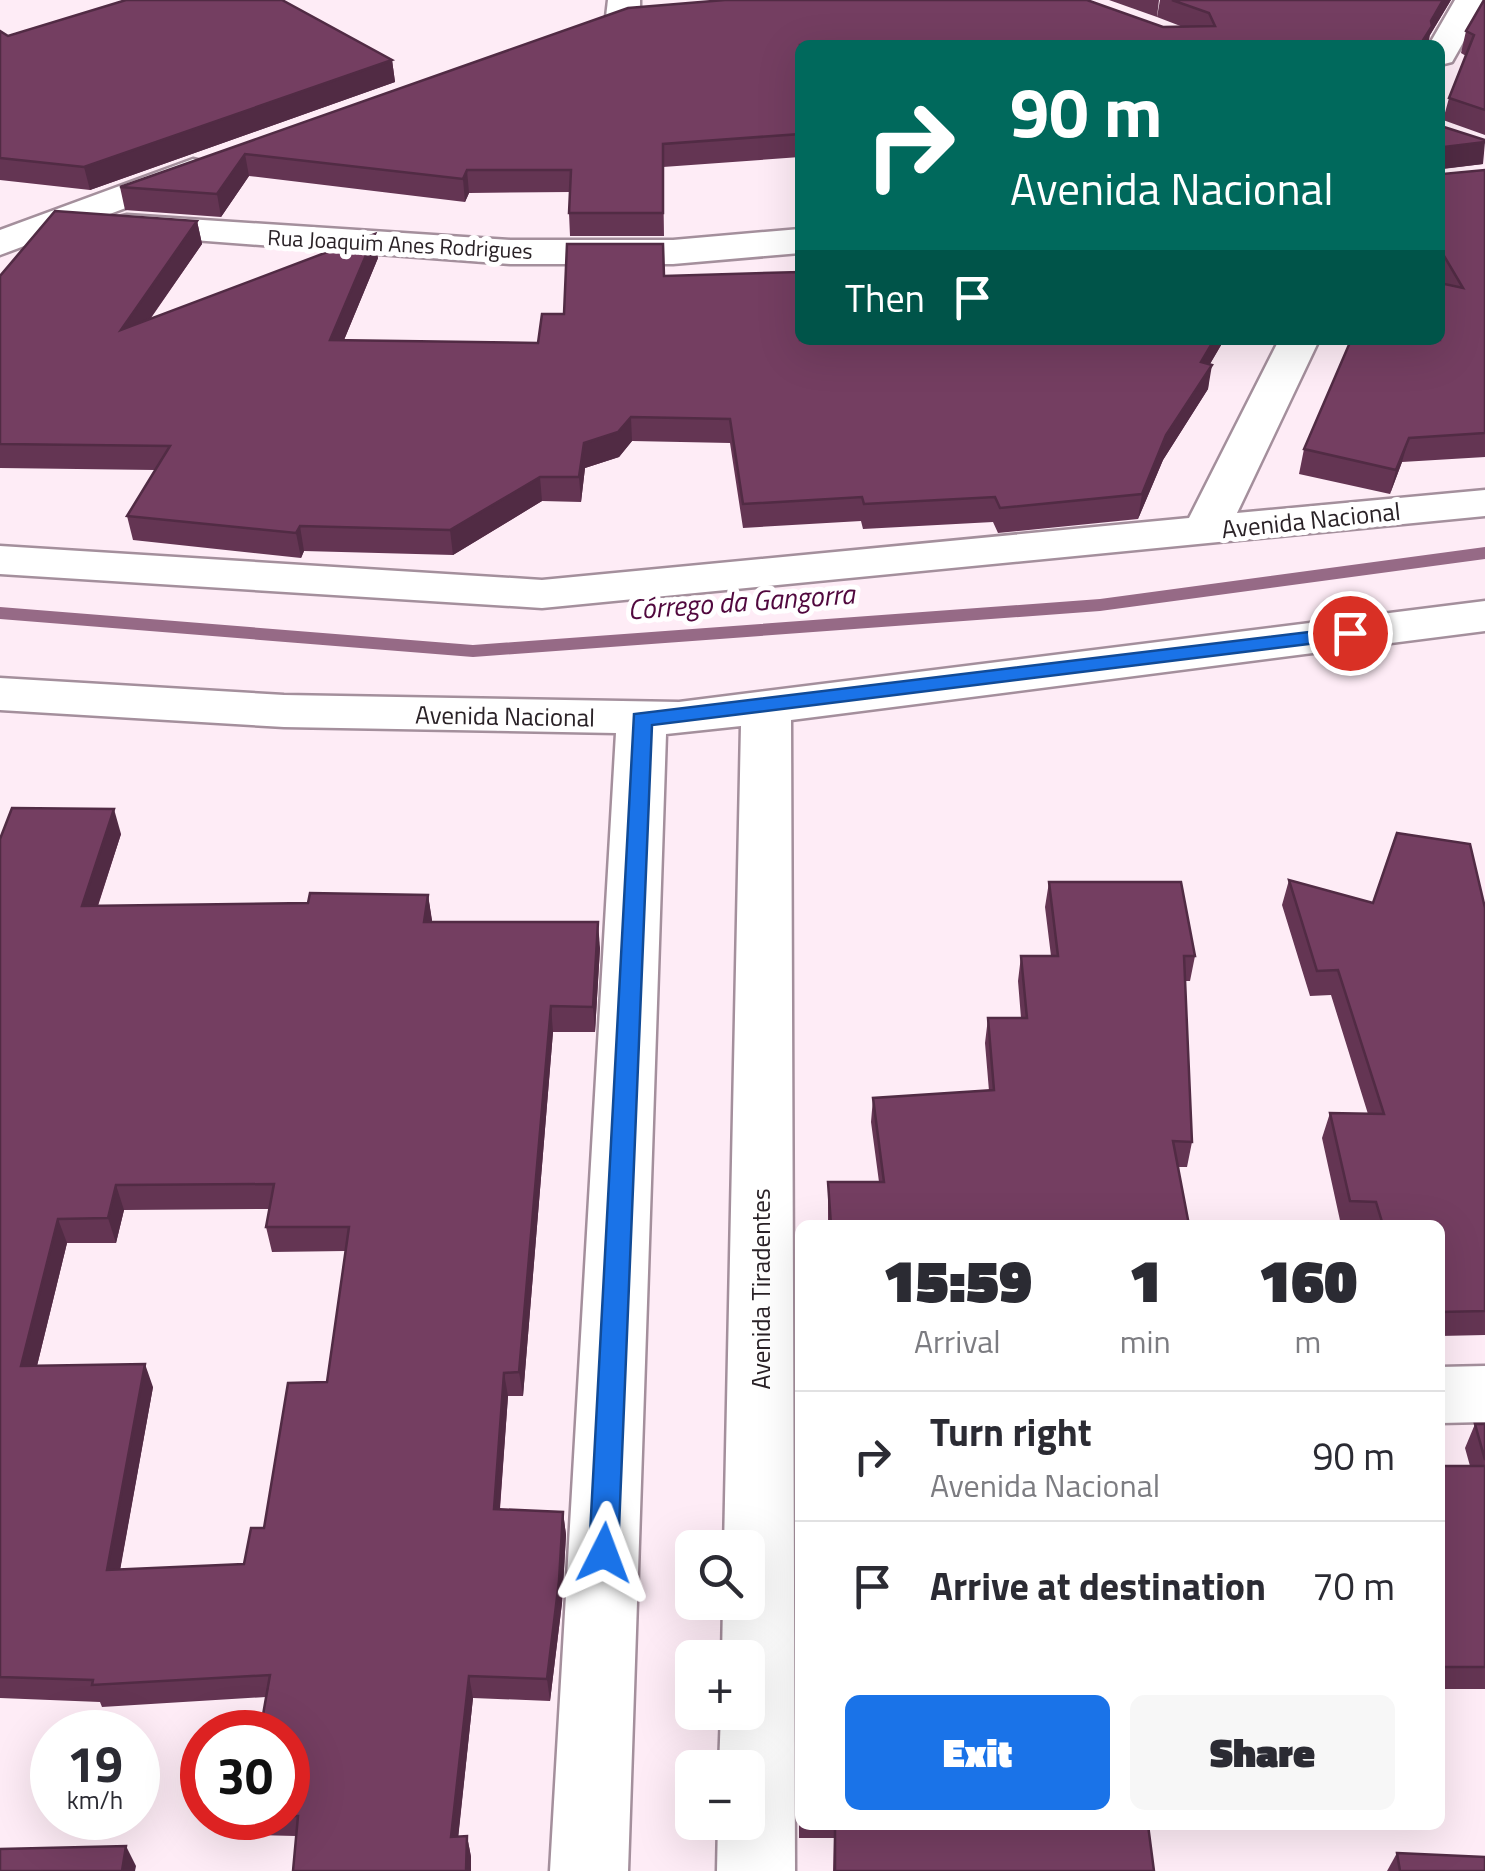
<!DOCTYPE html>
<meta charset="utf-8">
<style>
body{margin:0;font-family:"Titillium Web",sans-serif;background:#f7f7f7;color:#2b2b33;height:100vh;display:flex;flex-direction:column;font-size:38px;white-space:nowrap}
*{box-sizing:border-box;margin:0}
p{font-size:32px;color:#7c7c81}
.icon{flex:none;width:55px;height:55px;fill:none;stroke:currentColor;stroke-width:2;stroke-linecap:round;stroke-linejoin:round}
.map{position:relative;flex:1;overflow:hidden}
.sheet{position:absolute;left:795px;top:1220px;width:650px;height:610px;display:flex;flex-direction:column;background:#fff;border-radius:15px;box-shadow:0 10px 40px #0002}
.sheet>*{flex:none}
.guide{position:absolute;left:795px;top:40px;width:650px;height:305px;border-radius:15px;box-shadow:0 10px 40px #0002;background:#00695c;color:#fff;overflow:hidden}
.buttons{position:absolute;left:675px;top:1530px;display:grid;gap:20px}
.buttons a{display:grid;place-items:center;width:90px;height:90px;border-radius:15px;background:#fff;box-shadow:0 10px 40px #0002;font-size:50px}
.speed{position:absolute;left:30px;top:1710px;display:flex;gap:20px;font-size:50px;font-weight:700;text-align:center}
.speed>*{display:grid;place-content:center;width:130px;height:130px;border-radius:50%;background:#fff;box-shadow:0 10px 40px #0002;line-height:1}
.speed small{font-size:25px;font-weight:400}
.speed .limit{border:15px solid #d22;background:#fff;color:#111}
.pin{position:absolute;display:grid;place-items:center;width:85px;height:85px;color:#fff;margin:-42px;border:5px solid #fff;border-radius:50%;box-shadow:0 2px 10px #0007}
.me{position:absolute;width:110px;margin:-55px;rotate:3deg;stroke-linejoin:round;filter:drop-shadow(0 0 8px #0008)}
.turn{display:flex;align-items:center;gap:35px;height:210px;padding:0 50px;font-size:45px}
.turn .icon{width:130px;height:130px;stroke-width:2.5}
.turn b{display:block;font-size:70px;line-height:85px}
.then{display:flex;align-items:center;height:95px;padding:0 50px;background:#0003;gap:20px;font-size:38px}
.eta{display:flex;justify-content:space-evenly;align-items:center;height:170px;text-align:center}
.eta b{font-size:60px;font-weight:800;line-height:70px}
.action{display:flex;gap:20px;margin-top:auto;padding:20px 50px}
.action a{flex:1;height:115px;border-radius:15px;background:#1a73e8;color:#fff;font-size:40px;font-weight:800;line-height:115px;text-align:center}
.action a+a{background:#f7f7f7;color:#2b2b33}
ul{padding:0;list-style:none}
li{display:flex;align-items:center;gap:30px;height:130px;padding:0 50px;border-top:2px solid #e1e1e2}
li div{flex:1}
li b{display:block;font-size:38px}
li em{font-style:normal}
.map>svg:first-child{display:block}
</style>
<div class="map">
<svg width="1485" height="1871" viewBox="0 0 1485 1871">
<rect width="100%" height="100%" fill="#feecf6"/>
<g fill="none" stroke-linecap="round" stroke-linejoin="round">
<!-- stream -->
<polygon fill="#966a86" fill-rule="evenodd" points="1485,547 1485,559 1100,611 473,657 0,619 0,607 473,645 1100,599"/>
<defs>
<g id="minor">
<polygon points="608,0 640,0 640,17 635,24 611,24 606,17"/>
<polygon points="1455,0 1485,0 1485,4 1452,62 1440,65 1440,45 1429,45"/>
<polygon points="193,159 206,162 211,170 206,178 0,255 0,230"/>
<polygon points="127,215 510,240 673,240 800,229 800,253 673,264 510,264 114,234 108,226 114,218"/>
<polygon points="1279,340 1319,340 1237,513 1485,490 1485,516 542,608 0,574 0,546 542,580 1189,518"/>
<polygon points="1485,601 1485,631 791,720 795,1871 717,1871 718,1822 748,1822 748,1768 719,1768 721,1712 748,1712 748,1658 722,1658 723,1602 748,1602 748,1548 724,1548 741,726 666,734 628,1871 550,1871 616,733 284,727 0,710 0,678 284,695 679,702"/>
<polygon points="1485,1366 1485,1422 1440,1423 1440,1367"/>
</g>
</defs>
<!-- minor casing -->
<use href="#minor" stroke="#a48f9c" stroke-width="5"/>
<!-- minor -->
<use href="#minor" fill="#fff" fill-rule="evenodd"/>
</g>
<!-- wall -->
<g fill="#643553" fill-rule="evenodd">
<polygon points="1109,0 1159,0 1157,17"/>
<polygon points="1160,0 1451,0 1430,35 800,45 800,157 663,167 664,236 570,236 569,213 570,192 469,193 465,202 249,176 221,217 125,210 120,187 628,8 1183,27 1157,17"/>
<polygon points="1485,0 1485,135 1443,120 1449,98 1466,56 1461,53 1466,31"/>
<polygon points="0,31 8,36 392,60 395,82 90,190 0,180"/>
<polygon points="1440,119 1444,127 1483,164 1443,169 1443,174 1485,170 1485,457 1402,462 1390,494 1299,474 1304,449 1441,283"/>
<polygon points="197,221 202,244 151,318 378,258 344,340 538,343 564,314 664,276 800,340 1224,340 1210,364 1208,389 1163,460 1138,519 998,533 993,522 863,529 861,521 743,528 730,443 632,441 619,457 585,468 581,502 542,501 453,555 304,551 301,558 133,540 127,516 155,470 0,468 0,276"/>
<path d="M121,834L98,906L308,903L428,895L432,922L600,948L595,1032H553L523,1396H508L500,1509L563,1512L566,1535L562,1603L550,1701L473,1698L458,1837L467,1836L471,1857L296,1836L253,1835L246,1818H288V1732L266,1697L102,1707L100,1702L0,1698V839ZM269,1209L266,1227L272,1252L345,1251L327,1382L264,1528L244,1564L120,1569L153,1387L37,1366L67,1243H116L124,1210Z"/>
<polygon points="1289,880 1373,903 1485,908 1485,1335 1440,1336 1440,1225 1341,1225 1322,1138 1330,1113 1368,1114 1331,995 1310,996 1282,905"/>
<polygon points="1049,882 1195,956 1190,981 1185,981 1192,1142 1187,1167 1178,1167 1189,1225 828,1225 828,1182 879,1182 871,1122 873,1098 989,1091 985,1043 988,1018 1021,1018 1018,981 1021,956 1051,956 1045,907"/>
<polygon points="1475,1424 1485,1424 1485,1689 1440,1689 1440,1466 1470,1466 1465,1448"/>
<polygon points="799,1586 800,1586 800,1825 1148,1825 1154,1871 833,1871 834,1838 799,1838"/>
<polygon points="1397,1853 1485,1871 1387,1871"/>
</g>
<!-- shaded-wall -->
<g fill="#512b44">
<polygon points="1443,0 1451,0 1430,35 1428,45 1420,45 1431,21"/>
<polygon points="392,60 395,82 90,190 84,167"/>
<polygon points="1485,142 1483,164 1440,169 1443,147"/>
<polygon points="245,154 249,176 221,217 217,194"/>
<polygon points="467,170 469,193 465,202 463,179"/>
<polygon points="197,221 202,244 126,353 121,330"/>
<polygon points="375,234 378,258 334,364 330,340"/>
<polygon points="1214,340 1224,340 1197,386 1201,362"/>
<polygon points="1212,365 1208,389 1163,460 1138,519 1142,494 1166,435"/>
<polygon points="631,417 632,441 619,457 585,468 581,502 579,477 584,443"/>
<polygon points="1409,438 1402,462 1390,494 1396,470"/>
<polygon points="540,477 542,501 453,555 450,530"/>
<polygon points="300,526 304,551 301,558 296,533"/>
<polygon points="114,809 121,834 89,932 82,906"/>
<polygon points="428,895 432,920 427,947 424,922"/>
<polygon points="598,922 600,948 595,1032 593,1007"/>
<polygon points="551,1006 553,1032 523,1396 519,1372"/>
<polygon points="116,1185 124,1210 116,1243 108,1218"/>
<polygon points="58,1219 67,1243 31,1390 21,1366"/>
<polygon points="145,1364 153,1387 116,1593 107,1570"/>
<polygon points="504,1373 508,1396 498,1532 494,1509"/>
<polygon points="563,1512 566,1535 562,1603 550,1701 547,1679"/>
<polygon points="469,1676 473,1698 456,1858 451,1837"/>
<polygon points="467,1836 471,1857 471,1871 466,1871"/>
<polygon points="126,1846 136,1866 135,1871 122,1871"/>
</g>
<!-- building -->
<g fill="#743e61" stroke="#512b44" stroke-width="2.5" fill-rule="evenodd">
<polygon points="126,0 282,0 392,60 84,167 0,158 0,31 8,36"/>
<polygon points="725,0 1087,0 1163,27 1215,26 1209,13 1172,0 1443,0 1431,21 1432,26 1420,45 800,45 800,134 663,144 663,213 569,213 571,170 467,170 463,179 245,154 217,194 120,187 628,8"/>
<polygon points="1484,0 1485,0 1485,110 1449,98 1474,35 1466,31"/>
<polygon points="1442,115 1444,127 1485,140 1485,142 1443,147 1443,174 1485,170 1485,433 1409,438 1396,470 1304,449 1351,340 1440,340 1440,283 1463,288 1440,249 1440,119"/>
<polygon points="55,211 197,221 121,330 375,234 330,340 538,343 542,314 564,314 567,244 663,244 664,276 800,272 800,340 1214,340 1201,362 1212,365 1166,435 1142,494 1000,508 995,497 864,504 862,497 743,504 730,419 631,417 618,432 584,443 579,477 540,477 450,530 300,526 296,533 127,516 170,446 0,444 0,276"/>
<path d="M12,808L114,809L82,906L308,903L310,893L428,895L424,922H598L593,1007L551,1006L519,1372L504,1373L494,1509L563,1512L559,1581L547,1679L469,1676L451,1837L467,1836L466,1871H293L298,1816H288V1732H260L270,1675L92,1685L93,1680L0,1677V839ZM274,1184L266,1227H349L327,1382L288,1383L264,1528H251L244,1564L107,1570L145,1364L21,1366L58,1219L108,1218L116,1185Z"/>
<polygon points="1397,833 1470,844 1485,908 1485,1311 1440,1312 1440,1225 1383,1225 1376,1202 1350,1201 1330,1113 1384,1114 1338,970 1317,971 1289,880 1373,903"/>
<polygon points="1049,882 1181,882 1195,956 1184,956 1192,1142 1173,1141 1189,1225 831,1225 828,1182 884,1182 873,1098 994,1090 988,1018 1027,1018 1021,956 1058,956"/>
<polygon points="1475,1424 1485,1424 1485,1460"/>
<rect x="1440" y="1466" width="45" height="201"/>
<polygon points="799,1586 800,1586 800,1818"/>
<polygon points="835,1825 1148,1825 1154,1871 835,1871"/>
<polygon points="126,1846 122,1871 0,1871 0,1849"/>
<polygon points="1397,1853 1485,1857 1485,1871 1400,1871"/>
</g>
<!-- route -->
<polygon fill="#1a73e8" stroke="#114b97" stroke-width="2.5" points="1350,627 1360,633 1357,638 652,725 618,1553 614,1563 604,1566 594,1563 589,1553 634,714"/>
<g text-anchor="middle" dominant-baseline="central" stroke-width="10" stroke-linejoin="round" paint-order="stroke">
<!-- far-street labels -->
<g font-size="22" fill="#2a2227" stroke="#fff">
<text transform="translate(400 244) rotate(3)">Rua Joaquim Anes Rodrigues</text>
</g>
<!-- street labels -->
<g font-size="25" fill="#2a2227" stroke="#fff">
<text transform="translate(1311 520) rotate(-6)">Avenida Nacional</text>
<text transform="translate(505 716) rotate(1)">Avenida Nacional</text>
<text transform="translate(761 1289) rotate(-90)">Avenida Tiradentes</text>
</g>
<!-- water labels -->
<g font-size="28" font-style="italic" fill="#51083e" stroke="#fff">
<text transform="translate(741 601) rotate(-4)">Córrego da Gangorra</text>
</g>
</g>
</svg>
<div class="buttons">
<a><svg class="icon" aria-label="search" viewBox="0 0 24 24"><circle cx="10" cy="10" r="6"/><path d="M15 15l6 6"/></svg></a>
<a>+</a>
<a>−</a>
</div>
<div class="speed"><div>19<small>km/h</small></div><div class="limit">30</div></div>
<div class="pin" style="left:1350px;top:633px;background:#d93025"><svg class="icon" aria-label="arrive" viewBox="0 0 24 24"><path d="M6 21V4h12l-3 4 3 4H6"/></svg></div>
<svg class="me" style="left:604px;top:1553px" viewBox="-20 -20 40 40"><path d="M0-17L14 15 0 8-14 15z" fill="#1a73e8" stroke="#fff" stroke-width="4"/></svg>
<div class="guide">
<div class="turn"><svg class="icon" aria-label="right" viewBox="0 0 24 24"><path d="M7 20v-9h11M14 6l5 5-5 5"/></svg><div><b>90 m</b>Avenida Nacional</div></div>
<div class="then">Then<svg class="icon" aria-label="arrive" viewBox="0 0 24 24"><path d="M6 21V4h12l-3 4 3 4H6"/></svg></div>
</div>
<section class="sheet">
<div class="eta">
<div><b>15:59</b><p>Arrival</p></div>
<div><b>1</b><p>min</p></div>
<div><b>160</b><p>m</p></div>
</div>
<ul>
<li><svg class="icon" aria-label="right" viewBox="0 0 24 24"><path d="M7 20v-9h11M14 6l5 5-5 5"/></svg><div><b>Turn right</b><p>Avenida Nacional</p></div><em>90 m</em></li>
<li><svg class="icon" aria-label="arrive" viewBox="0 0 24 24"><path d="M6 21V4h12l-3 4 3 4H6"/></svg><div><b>Arrive at destination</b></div><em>70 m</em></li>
</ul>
<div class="action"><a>Exit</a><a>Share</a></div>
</section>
</div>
